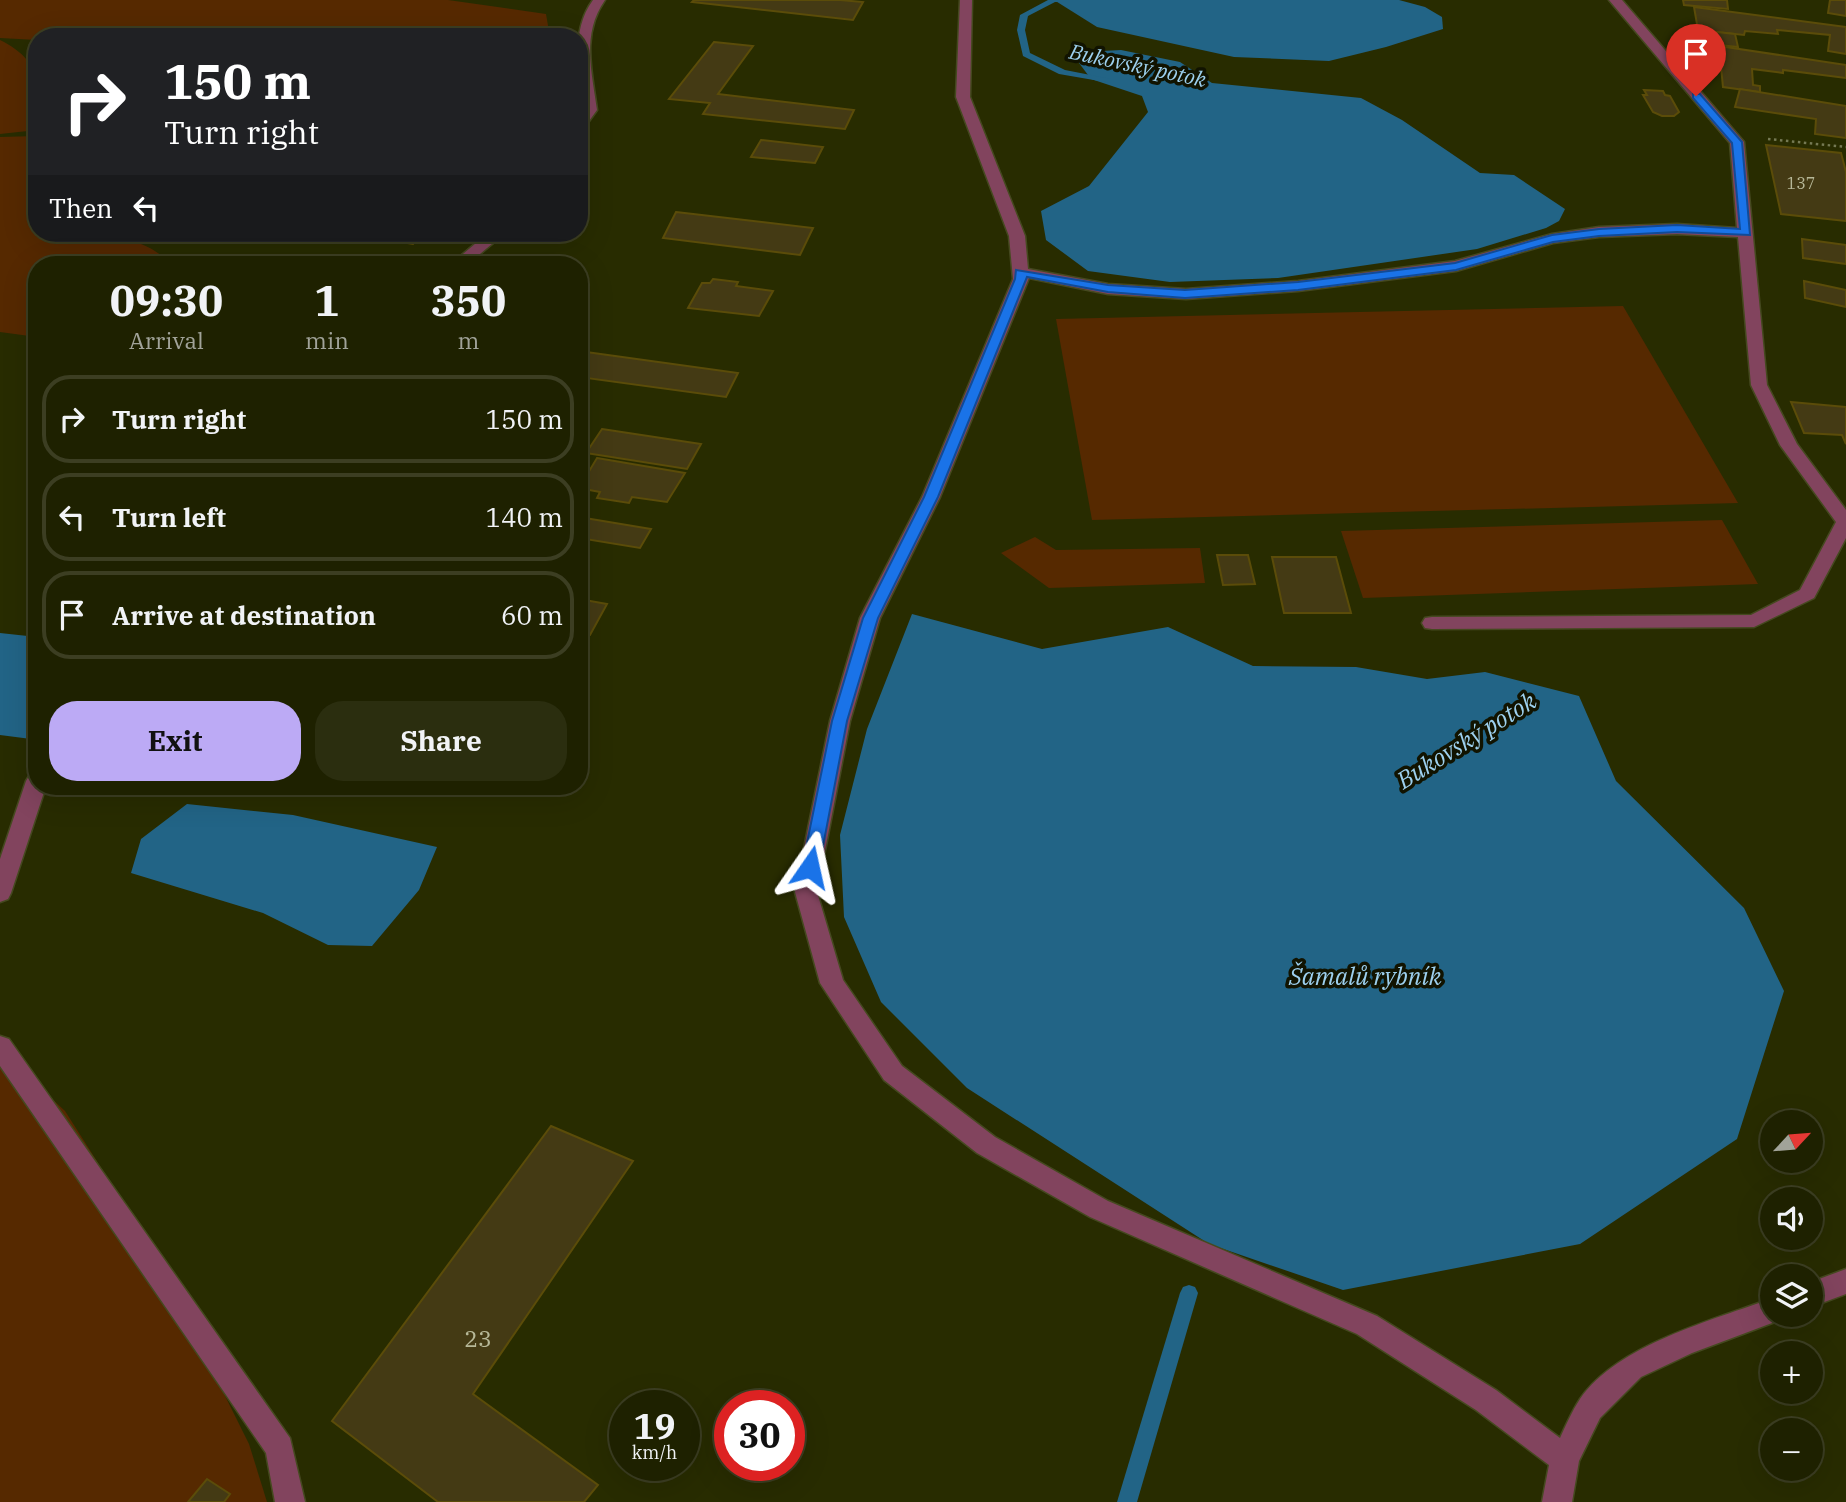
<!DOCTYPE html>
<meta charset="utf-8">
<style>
body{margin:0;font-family:"IBM Plex Serif",serif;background:#2b2e0f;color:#f1f3f6;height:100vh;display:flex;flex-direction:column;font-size:26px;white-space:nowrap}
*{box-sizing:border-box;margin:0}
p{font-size:23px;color:#a1a399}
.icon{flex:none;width:38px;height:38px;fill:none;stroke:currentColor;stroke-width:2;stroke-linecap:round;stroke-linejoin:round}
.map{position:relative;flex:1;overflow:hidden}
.details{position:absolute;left:28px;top:256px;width:560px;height:539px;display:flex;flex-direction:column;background:#1e2100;border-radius:28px;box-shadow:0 7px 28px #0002,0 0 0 2px #3c3e22}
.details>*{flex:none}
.top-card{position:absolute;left:28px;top:28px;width:560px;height:214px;border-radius:28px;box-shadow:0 7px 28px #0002,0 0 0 2px #3c3e22;background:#202124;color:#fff;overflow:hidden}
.needle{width:46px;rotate:64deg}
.buttons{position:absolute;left:1760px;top:1110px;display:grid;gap:14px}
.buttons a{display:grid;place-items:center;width:63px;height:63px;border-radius:50%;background:#1e2100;box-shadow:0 7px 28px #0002,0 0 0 2px #3c3e22;font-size:35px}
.speed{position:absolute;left:609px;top:1390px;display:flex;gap:14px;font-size:35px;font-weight:700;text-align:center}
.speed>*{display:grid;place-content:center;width:91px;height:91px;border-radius:50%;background:#1e2100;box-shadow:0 7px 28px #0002,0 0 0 2px #3c3e22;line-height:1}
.speed small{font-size:18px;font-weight:400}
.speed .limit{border:10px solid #d22;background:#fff;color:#111}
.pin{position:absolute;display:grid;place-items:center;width:60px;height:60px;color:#fff;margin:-72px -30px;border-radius:50% 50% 50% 0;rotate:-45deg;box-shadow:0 0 7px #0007}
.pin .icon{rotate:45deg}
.me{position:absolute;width:77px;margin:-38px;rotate:11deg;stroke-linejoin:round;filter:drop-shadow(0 0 5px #0008)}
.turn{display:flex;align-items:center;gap:24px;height:147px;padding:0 21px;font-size:32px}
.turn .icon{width:91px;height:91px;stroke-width:2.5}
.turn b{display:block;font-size:49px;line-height:60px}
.then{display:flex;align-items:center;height:66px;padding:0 21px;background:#0003;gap:14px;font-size:26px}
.eta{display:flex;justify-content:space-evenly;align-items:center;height:119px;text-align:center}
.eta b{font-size:42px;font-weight:800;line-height:49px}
.cta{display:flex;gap:14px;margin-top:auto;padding:14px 21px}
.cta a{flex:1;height:80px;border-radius:28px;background:#bcaaf5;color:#111;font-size:28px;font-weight:800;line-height:80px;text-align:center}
.cta a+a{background:#2b2e0f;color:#f1f3f6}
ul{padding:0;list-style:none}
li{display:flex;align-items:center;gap:21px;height:88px;margin:0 14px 10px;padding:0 7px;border:4px solid #3c3e22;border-radius:28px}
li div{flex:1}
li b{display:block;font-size:26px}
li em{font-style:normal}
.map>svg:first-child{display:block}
</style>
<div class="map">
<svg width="1846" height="1502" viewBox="0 0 1846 1502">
<rect width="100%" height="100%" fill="#282c00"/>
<!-- green -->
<g fill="#562900">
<polygon points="0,0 448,0 546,14 550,37 37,37 37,40 0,38"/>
<path d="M0,40C22,51 37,65 37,90L30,96L32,106L37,109V130L0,134Z"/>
<path d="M37,136V233C82,233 137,229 171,264H37V337L0,332V137Z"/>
<polygon points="1623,306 1738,503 1092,520 1056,319"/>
<polygon points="1722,520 1758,584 1363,598 1341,531"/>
<polygon points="1035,537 1056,550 1200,548 1205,583 1049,588 1001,553"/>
<polygon points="0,1050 65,1111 149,1243 249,1444 267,1502 0,1502"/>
</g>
<!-- water -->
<g fill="#226486">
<polygon points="1054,0 1399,0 1425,7 1442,17 1443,29 1386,47 1329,61 1234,57 1097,27"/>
<polygon points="1121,50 1180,62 1212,83 1361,98 1402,120 1480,173 1514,175 1565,209 1559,221 1546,228 1477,249 1278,278 1170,282 1088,271 1046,240 1041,211 1089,186 1148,112 1142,96 1091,79 1079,63 1084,52"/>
<polygon points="912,614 1042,649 1168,627 1253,666 1356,667 1427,679 1485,672 1579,696 1616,781 1744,908 1784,991 1737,1139 1580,1244 1343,1290 1209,1244 967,1088 881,1002 844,917 840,835 867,729"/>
<polygon points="0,633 37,637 37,734 31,739 0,735"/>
<polygon points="187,804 293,815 437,847 419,890 372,946 328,945 263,913 131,873 141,839"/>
</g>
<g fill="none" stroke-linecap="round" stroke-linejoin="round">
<!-- stream -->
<g fill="#226486" fill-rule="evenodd">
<polygon points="1048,0 1077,0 1073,2 1055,2 1028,16 1025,30 1030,53 1065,70 1111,79 1111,83 1059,74 1023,56 1017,30 1020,15"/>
<polygon points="1189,1285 1195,1287 1198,1293 1137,1502 1117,1502 1180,1293 1183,1287"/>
</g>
</g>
<!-- building -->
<g fill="#443a14" stroke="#5b4c09" stroke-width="2">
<polygon points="694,0 840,0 863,2 853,20 692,2"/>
<polygon points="1683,0 1727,0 1728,9 1684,5"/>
<polygon points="1830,0 1846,0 1846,16 1828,13"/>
<polygon points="1694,7 1846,27 1846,54 1828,51 1830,35 1777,30 1778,34 1745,31 1744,35 1698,30"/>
<polygon points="1698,30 1735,34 1738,47 1699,43"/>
<polygon points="714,42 753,46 718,94 854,110 845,129 703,114 710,103 669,99"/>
<polygon points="1719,46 1846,65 1846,78 1783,70 1783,73 1752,69 1753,85 1760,86 1760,92 1723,87"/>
<polygon points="1740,89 1846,106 1846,138 1815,134 1816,119 1735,107"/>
<polygon points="1644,90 1663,91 1665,95 1670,96 1679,112 1674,116 1662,116 1653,112 1643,95 1647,95"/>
<polygon points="761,140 823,147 815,163 751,157"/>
<polygon points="1766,145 1841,153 1846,172 1846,221 1781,214"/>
<polygon points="676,212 813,228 800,255 663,238"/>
<polygon points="345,233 423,233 413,244"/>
<polygon points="1802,239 1846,245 1846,264 1803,258"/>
<polygon points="713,279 738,282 736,286 773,291 759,316 688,308 702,283 710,283"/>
<polygon points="1804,281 1846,290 1846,307 1805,298"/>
<polygon points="579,351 738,373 726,397 579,377"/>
<polygon points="1791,402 1846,407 1846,444 1842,435 1804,433"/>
<polygon points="602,429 701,444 687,469 586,453"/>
<polygon points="597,458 685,473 667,502 632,497 629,503 597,498 600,492 579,488"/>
<polygon points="579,517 651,529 640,548 579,538"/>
<polygon points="1217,555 1248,555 1255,584 1223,585"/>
<polygon points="1272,557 1336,557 1351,613 1284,613"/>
<polygon points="579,599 607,604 590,635 579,634"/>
<polygon points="551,1126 633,1161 473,1394 598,1485 584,1502 438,1502 332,1421"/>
<polygon points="207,1479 230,1494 224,1502 188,1502"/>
</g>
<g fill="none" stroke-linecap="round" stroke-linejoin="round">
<defs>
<g id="minor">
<path d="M593,0H605C581,34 592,72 597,110L584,128L579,129V115L583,110C579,72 570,31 593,0Z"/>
<path d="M960,0H972L970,97L1025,236L1028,269L1108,284L1186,289L1298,281L1455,261L1552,234L1599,227L1677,224L1737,228L1730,143L1609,0H1622L1744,142L1767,385L1797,444L1846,510V538L1814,598L1754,627L1432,629L1425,628L1422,623L1425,618L1432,617L1751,615L1800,590L1836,522L1780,445L1751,385L1738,237L1677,234L1599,237L1553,243L1456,271L1298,291L1186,299L1108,294L1029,278L940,497L880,618L850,721L817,892L843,980L902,1066L995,1137L1108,1201L1377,1316L1496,1390L1560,1438C1566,1425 1572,1411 1580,1399C1617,1345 1713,1320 1773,1298V1314H1785L1783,1319L1692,1353L1641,1377L1600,1418L1579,1461L1572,1502H1542L1549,1465L1476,1410L1357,1334L1090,1217L977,1153L884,1080L820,983L795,892L830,721L860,618L922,497L1013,279L1009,236L956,97Z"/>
<polygon points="488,233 505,233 468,264 451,264"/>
<polygon points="37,773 37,786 46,786 11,893 8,899 0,902 0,859 26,781 29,776"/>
<polygon points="0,1036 9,1039 290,1438 305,1502 275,1502 266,1453 0,1066"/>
<polygon points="1846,1269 1846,1294 1811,1307 1811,1282"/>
</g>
</defs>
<!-- minor casing -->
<use href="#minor" stroke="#45491f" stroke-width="3"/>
<!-- path -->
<polyline stroke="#757953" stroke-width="2.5" stroke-dasharray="2.5 3.5" stroke-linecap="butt" points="1768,139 1846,147"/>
<!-- minor -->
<use href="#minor" fill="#82445e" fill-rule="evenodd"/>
</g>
<!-- route -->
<polygon fill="#1a73e8" stroke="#114b97" stroke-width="2" points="1693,94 1700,94 1742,142 1750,235 1677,232 1599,236 1553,242 1456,270 1298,290 1185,298 1108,292 1027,277 938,497 878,618 847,721 819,867 816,872 804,872 802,867 832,721 863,618 924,497 1015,279 1016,270 1108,285 1185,290 1298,282 1455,263 1552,235 1599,229 1677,225 1740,229 1732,143 1693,98"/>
<g text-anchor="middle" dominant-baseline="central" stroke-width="7" stroke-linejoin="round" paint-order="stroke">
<!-- far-number labels -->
<g font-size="16" fill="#b7b898">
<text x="1801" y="183">137</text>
</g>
<!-- far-water labels -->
<g font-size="21" font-style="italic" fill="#9dd0ee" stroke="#111300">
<text transform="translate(1138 65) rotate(12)">Bukovský potok</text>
</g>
<!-- near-number labels -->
<g font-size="23" fill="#b7b898">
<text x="478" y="1338">23</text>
</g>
<!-- water labels -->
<g font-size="24" font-style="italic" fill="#9dd0ee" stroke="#111300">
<text transform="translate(1466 740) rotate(-32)">Bukovský potok</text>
<text x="1365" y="976">Šamalů rybník</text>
</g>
</g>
</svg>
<div class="buttons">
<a><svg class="needle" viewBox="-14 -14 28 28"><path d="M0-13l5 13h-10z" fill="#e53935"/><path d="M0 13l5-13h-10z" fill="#a1a399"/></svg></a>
<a><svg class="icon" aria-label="sound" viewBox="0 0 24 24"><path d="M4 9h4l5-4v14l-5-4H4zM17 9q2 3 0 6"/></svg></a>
<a><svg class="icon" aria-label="layers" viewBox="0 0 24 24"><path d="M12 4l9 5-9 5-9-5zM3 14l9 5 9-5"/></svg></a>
<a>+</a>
<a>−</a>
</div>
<div class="speed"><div>19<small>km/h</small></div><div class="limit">30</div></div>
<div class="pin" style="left:1696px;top:96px;background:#d93025"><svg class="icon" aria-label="arrive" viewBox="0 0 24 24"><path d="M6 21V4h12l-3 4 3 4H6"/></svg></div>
<svg class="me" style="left:810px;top:867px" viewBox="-20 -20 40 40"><path d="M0-17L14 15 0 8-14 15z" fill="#1a73e8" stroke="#fff" stroke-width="4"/></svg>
<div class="top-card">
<div class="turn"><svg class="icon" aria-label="right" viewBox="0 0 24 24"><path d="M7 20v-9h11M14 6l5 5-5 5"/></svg><div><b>150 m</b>Turn right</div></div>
<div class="then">Then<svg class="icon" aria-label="left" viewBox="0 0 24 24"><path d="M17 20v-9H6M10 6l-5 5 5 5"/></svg></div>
</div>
<section class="details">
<div class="eta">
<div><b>09:30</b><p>Arrival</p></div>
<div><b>1</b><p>min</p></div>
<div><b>350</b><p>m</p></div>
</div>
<ul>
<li><svg class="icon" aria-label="right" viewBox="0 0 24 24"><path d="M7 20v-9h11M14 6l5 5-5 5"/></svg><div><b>Turn right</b></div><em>150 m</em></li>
<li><svg class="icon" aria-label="left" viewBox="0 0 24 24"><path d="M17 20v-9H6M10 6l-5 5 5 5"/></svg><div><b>Turn left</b></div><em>140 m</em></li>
<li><svg class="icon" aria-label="arrive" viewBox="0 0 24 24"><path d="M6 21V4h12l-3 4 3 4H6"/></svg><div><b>Arrive at destination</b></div><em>60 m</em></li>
</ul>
<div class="cta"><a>Exit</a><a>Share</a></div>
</section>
</div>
